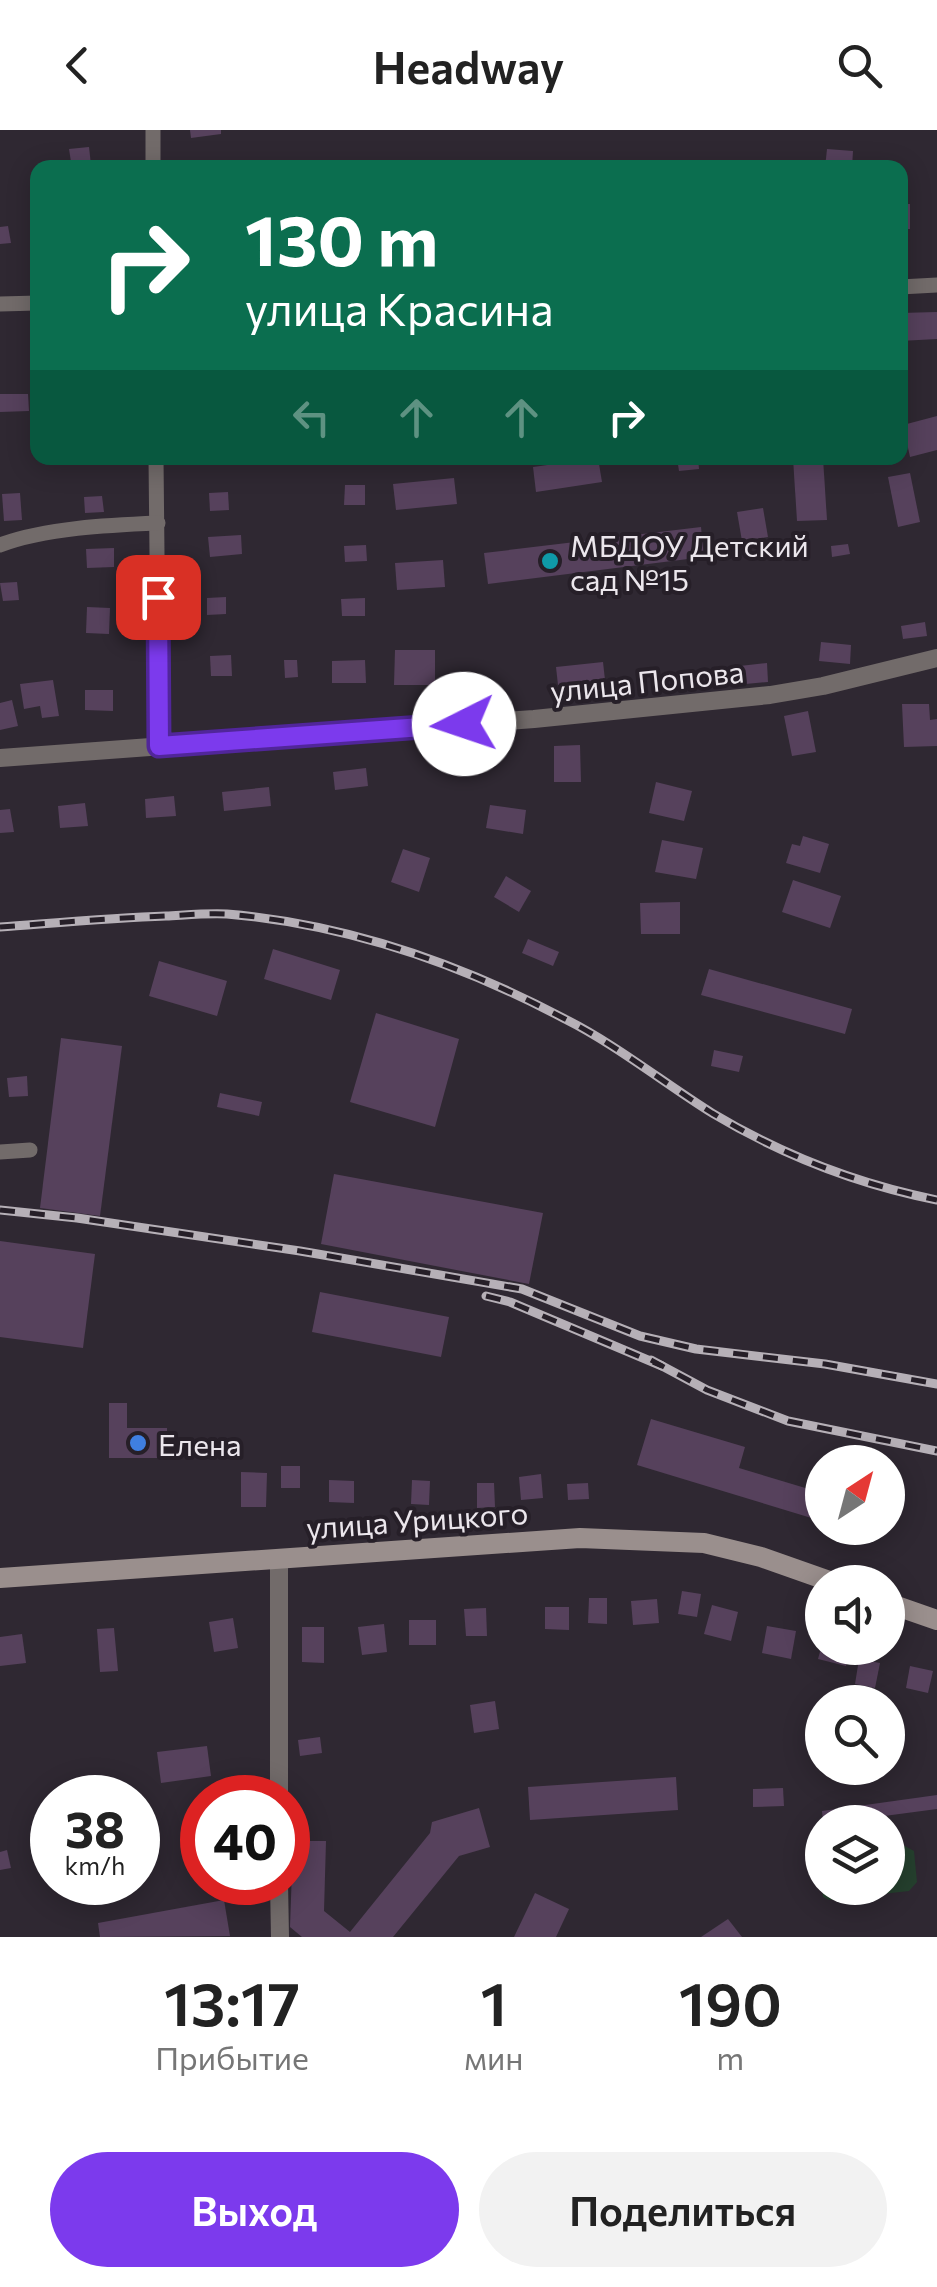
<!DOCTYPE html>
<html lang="ru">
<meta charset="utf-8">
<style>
body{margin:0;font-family:Commissioner,sans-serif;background:#f2f2f2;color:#222;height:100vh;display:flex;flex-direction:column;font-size:38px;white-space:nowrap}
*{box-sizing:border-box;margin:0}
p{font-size:32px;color:#767676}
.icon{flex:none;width:55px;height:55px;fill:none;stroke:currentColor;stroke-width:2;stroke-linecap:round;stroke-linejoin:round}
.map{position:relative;height:1807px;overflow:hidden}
.side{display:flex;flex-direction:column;background:#fff;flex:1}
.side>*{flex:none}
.hud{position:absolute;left:30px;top:30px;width:878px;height:305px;border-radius:20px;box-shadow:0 5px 25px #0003;background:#0b6e4f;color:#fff;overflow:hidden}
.needle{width:65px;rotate:36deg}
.controls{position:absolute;left:805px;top:1315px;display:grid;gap:20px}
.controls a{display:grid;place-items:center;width:100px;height:100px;border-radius:50%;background:#fff;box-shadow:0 5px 25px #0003;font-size:50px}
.speed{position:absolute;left:30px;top:1645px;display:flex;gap:20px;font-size:50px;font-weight:700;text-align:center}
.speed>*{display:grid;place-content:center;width:130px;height:130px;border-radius:50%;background:#fff;box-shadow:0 5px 25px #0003;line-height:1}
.speed small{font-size:25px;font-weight:400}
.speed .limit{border:15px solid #d22;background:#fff;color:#111}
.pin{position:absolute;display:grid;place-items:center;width:85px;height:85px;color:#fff;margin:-42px;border-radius:20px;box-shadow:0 5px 15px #0006}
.me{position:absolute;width:110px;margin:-55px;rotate:266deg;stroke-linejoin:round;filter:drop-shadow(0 0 8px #0008)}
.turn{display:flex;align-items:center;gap:35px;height:210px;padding:0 50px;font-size:45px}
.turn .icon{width:130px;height:130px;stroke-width:2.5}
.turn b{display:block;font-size:70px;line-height:85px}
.lanes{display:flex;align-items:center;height:95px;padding:0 50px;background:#0003;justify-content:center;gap:50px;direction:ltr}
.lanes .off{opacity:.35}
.eta{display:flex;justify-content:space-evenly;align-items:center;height:170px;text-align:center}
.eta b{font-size:60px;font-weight:600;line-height:70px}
.primary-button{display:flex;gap:20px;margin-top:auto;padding:20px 50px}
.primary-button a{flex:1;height:115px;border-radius:60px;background:#7c3aed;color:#fff;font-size:40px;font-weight:600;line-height:115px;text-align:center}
.primary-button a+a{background:#f2f2f2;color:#222}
header{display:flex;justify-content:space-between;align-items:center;height:130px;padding:0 50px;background:#fff;font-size:45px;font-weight:600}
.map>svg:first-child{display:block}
</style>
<header><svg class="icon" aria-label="back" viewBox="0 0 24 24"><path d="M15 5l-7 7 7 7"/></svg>Headway<svg class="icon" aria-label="search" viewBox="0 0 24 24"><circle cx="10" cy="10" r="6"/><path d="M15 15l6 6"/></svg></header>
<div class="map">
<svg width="937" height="1807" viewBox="0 0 937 1807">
<rect width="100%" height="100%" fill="#2f2832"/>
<!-- green -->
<polygon fill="#25402e" points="903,1715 914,1721 917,1752 909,1761 829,1770 823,1767 818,1732 822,1724 822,1758 888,1758 888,1716"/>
<!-- building -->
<g fill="#56415c">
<polygon points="190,0 221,0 221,4 191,8"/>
<polygon points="89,17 91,35 72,38 69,19"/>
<polygon points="827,19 853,21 852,38 825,38"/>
<rect x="900" y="74" width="10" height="25"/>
<polygon points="8,96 11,113 0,114 0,97"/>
<polygon points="937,182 937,209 900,211 900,183"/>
<polygon points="0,264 28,264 29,281 0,282"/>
<polygon points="937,286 937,320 910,327 903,295"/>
<polygon points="598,328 602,352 536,362 533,337"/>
<polygon points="677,328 698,328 699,339 679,341"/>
<polygon points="793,328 823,328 827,390 797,391"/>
<polygon points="910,343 920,392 898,397 888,347"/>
<polygon points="454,348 457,374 396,380 393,354"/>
<polygon points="345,355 365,355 365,375 344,375"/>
<polygon points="228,362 229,380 210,381 209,363"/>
<polygon points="20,363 22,390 4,391 2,364"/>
<polygon points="102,366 104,382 85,383 84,367"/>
<polygon points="763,378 768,407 742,411 737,382"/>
<polygon points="701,397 704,427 488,454 484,423"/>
<polygon points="241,405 242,424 210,427 208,407"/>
<polygon points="848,414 850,424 832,427 831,416"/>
<polygon points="366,415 367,431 345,432 344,416"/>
<polygon points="114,418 114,437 87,438 86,419"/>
<polygon points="443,430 445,457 397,460 395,433"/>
<polygon points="17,452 19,470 3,471 0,453"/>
<polygon points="226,467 226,484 207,485 207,468"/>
<polygon points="365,468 365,486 342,486 341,469"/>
<polygon points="87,477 110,478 109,504 86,503"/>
<polygon points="925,492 927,506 903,509 901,496"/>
<polygon points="821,512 851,515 850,534 819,531"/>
<polygon points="395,520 435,520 435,555 394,555"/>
<polygon points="231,525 232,546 211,546 210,526"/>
<polygon points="284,530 297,530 298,547 285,548"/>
<polygon points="365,530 366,553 332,553 332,531"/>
<polygon points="603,532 605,550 558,555 556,537"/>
<polygon points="767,533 768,552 724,556 722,538"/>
<polygon points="53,550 59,586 42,588 40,576 24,579 20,554"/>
<polygon points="85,560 113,560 113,581 85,580"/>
<polygon points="12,570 18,596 0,600 0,573"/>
<polygon points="902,574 929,574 930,590 937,589 937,616 904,617"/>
<polygon points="808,581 816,622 792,626 784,586"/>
<polygon points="580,615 581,652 554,652 554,616"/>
<polygon points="366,638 368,656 335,660 333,642"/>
<polygon points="656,652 692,661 684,691 649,683"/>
<polygon points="269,657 271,676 224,681 222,662"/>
<polygon points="174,666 176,686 146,688 145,669"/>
<polygon points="85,673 88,696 60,698 58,676"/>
<polygon points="490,675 526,680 523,704 486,698"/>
<polygon points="10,679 14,702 0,703 0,680"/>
<polygon points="803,706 829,714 820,743 786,733 792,714 800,716"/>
<polygon points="662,710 703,718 696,749 655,742"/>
<polygon points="403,719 430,728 419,762 391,752"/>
<polygon points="506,746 531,761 519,782 494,767"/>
<polygon points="793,750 841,766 830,798 782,782"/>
<polygon points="680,772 680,804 641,804 640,773"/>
<polygon points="528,809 559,822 553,836 522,823"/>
<polygon points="273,819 340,840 331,870 264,849"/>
<polygon points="159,831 227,851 217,886 149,866"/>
<polygon points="709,839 852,879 845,904 701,865"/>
<polygon points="376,883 459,909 435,997 350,972"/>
<polygon points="61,908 122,916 100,1086 40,1078"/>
<polygon points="714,920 743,926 739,942 711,936"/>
<polygon points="27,946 28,966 9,967 7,948"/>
<polygon points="220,963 262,972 259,986 217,977"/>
<polygon points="334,1044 543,1083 529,1154 321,1114"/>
<polygon points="0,1111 95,1124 83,1218 0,1207"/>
<polygon points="320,1162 449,1187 441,1227 312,1202"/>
<polygon points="109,1273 127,1273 127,1298 167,1298 167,1328 109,1328"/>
<polygon points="651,1289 745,1317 739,1338 822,1363 822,1375 818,1390 637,1335"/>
<rect x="281" y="1336" width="19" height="22"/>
<polygon points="241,1342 267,1343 266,1377 241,1377"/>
<polygon points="541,1344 543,1368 521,1370 519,1347"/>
<polygon points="329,1350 354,1351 354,1373 329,1372"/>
<polygon points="412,1350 430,1351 429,1375 411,1374"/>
<polygon points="477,1353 494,1353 495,1377 477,1378"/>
<polygon points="588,1353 589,1369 568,1370 567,1354"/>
<polygon points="682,1461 701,1464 697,1487 678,1484"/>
<polygon points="589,1468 607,1468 607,1494 588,1493"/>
<polygon points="657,1469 659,1493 633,1495 631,1471"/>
<polygon points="712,1475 738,1482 731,1511 704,1504"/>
<polygon points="545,1477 569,1477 569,1500 545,1499"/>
<polygon points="486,1478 487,1506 466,1506 464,1479"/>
<polygon points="233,1488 238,1518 214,1522 209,1492"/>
<rect x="409" y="1490" width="27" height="25"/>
<polygon points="384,1494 387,1522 362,1525 358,1497"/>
<polygon points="767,1496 796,1501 791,1529 762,1523"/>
<polygon points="302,1497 324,1497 324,1533 302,1532"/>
<polygon points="114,1498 118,1541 100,1542 97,1499"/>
<polygon points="22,1504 26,1533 0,1536 0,1507"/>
<polygon points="821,1518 851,1518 846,1536 818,1529"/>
<polygon points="859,1529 880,1533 875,1558 855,1554"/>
<polygon points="910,1536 933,1541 928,1563 906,1558"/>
<polygon points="495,1571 499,1599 474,1603 470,1575"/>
<polygon points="320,1607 322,1623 300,1626 298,1610"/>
<polygon points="207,1616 211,1646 161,1653 157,1622"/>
<polygon points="676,1647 678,1680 530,1690 528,1657"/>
<polygon points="783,1658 784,1676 753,1677 753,1659"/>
<polygon points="937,1665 937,1679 839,1692 823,1692 822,1681"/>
<polygon points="479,1678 490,1717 459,1726 393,1807 302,1807 290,1797 293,1711 326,1711 324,1781 350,1802 430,1703 432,1692"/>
<polygon points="51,1719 52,1732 37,1736 34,1722"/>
<polygon points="7,1720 11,1738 0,1740 0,1722"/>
<polygon points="535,1763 569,1779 556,1807 514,1807"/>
<polygon points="224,1770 230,1806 100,1807 98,1793"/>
<polygon points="728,1789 742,1807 701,1807"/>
</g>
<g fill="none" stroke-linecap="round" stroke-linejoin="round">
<!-- minor -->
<g stroke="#726b6a" stroke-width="15">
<polyline points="153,38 153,0"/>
<polyline points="900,157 937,155"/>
<polyline points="0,174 38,173"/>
<polyline points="156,328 159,616"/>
<path d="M0,415C45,398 109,395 158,393"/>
<polyline points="0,1022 30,1020"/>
</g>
<!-- tertiary -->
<g stroke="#726b6a" stroke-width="18">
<polyline points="0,628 534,589 770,565 823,556 937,528"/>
<polyline points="279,1428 279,1668"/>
<polyline points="279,1752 280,1807"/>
</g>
<!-- secondary -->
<g stroke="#9a8f8d" stroke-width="20">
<polyline points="0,1448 580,1408 704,1413 761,1427 832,1452"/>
<polyline points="888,1473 937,1490"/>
</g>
<defs>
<g id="rail">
<path d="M0,797C55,793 111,788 166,786C186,785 207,783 227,784C345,794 461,834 565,889C615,914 664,953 712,983C782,1025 857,1054 937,1070"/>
<polyline points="0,1080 77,1088 300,1121 522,1159 640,1206 696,1219 825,1234 937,1254"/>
<polyline points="486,1166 510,1172 662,1236"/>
<polyline points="651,1230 707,1260 788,1291 937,1321"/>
</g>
</defs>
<!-- rail casing -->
<use href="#rail" stroke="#b6b0b7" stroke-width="9"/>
<!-- rail -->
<use href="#rail" stroke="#261f28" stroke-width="5" stroke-dasharray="15" stroke-linecap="butt"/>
</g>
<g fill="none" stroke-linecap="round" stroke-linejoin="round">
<defs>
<polyline id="route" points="158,467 159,616 464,594"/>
</defs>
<!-- route casing -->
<use href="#route" stroke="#51269a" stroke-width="25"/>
<!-- route -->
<use href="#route" stroke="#7c3aed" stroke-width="18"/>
</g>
<!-- markers -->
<circle fill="#0f9aa8" stroke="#261f28" stroke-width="4" cx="550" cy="431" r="10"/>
<circle fill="#3f7fe0" stroke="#261f28" stroke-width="4" cx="138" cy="1313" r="10"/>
<g text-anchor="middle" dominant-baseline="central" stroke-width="8" stroke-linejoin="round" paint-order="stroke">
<!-- poi labels -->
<g font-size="30" fill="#ebe6ec" stroke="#261f28" text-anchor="start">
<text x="570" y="414">МБДОУ Детский<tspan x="570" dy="34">сад №15</tspan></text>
<text x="158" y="1313">Елена</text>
</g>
<!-- street labels -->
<g font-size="30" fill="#ebe6ec" stroke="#261f28">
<text transform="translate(647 550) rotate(-6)">улица Попова</text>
<text transform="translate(417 1389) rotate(-4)">улица Урицкого</text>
</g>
</g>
</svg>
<div class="controls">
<a><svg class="needle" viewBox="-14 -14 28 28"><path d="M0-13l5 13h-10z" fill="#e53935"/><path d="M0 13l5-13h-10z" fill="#767676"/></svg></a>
<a><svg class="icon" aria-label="sound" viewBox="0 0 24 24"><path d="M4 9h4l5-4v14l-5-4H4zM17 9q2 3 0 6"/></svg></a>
<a><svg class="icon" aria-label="search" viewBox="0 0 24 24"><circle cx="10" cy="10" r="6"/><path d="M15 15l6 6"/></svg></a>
<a><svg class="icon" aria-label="layers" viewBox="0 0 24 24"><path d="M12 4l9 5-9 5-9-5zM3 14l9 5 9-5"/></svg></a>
</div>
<div class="speed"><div>38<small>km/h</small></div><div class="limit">40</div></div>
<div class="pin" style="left:158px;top:467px;background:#d93025"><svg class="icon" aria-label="arrive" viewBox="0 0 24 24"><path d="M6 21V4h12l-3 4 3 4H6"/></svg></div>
<svg class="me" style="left:464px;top:594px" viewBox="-20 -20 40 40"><circle r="19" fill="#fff"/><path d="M0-13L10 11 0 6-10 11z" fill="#7c3aed"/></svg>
<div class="hud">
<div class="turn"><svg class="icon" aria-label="right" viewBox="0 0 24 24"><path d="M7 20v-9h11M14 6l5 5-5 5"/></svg><div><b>130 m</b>улица Красина</div></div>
<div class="lanes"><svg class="icon off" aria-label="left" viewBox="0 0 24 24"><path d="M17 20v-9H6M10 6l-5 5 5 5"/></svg><svg class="icon off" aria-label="ahead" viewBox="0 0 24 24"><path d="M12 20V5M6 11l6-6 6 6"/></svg><svg class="icon off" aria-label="ahead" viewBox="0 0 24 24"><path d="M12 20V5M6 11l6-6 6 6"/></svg><svg class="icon" aria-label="right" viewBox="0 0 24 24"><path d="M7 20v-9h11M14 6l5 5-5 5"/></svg></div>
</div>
</div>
<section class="side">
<div class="eta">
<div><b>13:17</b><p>Прибытие</p></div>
<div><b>1</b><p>мин</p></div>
<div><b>190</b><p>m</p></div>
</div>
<div class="primary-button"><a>Выход</a><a>Поделиться</a></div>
</section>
